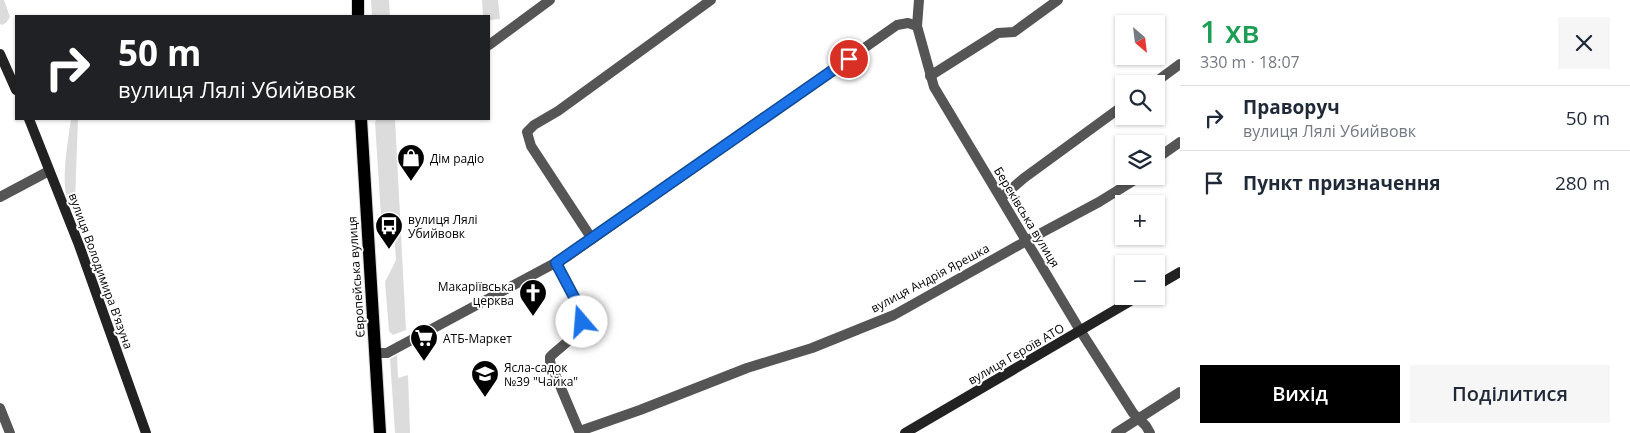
<!DOCTYPE html>
<html lang="uk">
<meta charset="utf-8">
<style>
body{margin:0;font-family:"Open Sans",sans-serif;background:#f6f6f7;color:#1f2937;height:100vh;display:flex;flex-direction:column;font-size:19px;white-space:nowrap}
*{box-sizing:border-box;margin:0}
p{font-size:16px;color:#747a83}
.icon{flex:none;width:28px;height:28px;fill:none;stroke:currentColor;stroke-width:2;stroke-linecap:round;stroke-linejoin:round}
.map{position:relative;flex:1;overflow:hidden}
.panel{display:flex;flex-direction:column;background:#fff;width:450px}
.panel>*{flex:none}
.guide{position:absolute;left:15px;top:15px;width:475px;height:105px;border-radius:0px;box-shadow:0 1px 4px #0004;background:#202124;color:#fff;overflow:hidden}
.needle{width:32px;rotate:152deg}
.fabs{position:absolute;left:1115px;top:15px;display:grid;gap:10px}
.fabs a{display:grid;place-items:center;width:50px;height:50px;border-radius:0px;background:#fff;box-shadow:0 1px 4px #0004;font-size:25px}
.pin{position:absolute;display:grid;place-items:center;width:42px;height:42px;color:#fff;margin:-21px;border:2px solid #fff;border-radius:50%;box-shadow:0 1px 5px #0007}
.me{position:absolute;width:55px;margin:-28px;rotate:342deg;stroke-linejoin:round;filter:drop-shadow(0 0 4px #0008)}
.turn{display:flex;align-items:center;gap:18px;height:105px;padding:0 20px;font-size:22px}
.turn .icon{width:65px;height:65px;stroke-width:2.5}
.turn b{display:block;font-size:35px;line-height:42px}
.round{display:grid;place-items:center;flex:none;width:52px;height:52px;border-radius:0px;background:#f6f6f7}
.overview{display:flex;align-items:center;justify-content:space-between;height:85px;padding:0 20px}
h1{font-size:30px;font-weight:600;line-height:38px;color:#1e9e55}
.primary-button{display:flex;gap:10px;margin-top:auto;padding:10px 20px}
.primary-button a{flex:1;height:58px;border-radius:0px;background:#000;color:#fff;font-size:20px;font-weight:600;line-height:58px;text-align:center}
.primary-button a+a{background:#f6f6f7;color:#1f2937}
ul{padding:0;list-style:none}
li{display:flex;align-items:center;gap:15px;height:65px;padding:0 20px;border-top:1px solid #e0e1e3}
li div{flex:1}
li b{display:block;font-size:19px}
li em{font-style:normal}
main{display:flex;flex:1;min-height:0}
.map>svg:first-child{display:block}
</style>
<main>
<div class="map">
<svg width="1180" height="433" viewBox="0 0 1180 433">
<rect width="100%" height="100%" fill="#fff"/>
<!-- green -->
<g fill="#dcdcdc">
<polygon points="0,0 4,0 10,17 6,23 2,25 0,24"/>
<polygon points="371,0 389,0 390,16 372,16"/>
<polygon points="482,0 498,0 500,19 489,20 489,16 483,16"/>
<path d="M71,119H78L75,202L73,205C57,198 69,135 71,119Z"/>
<polygon points="377,119 395,119 406,330 393,335 389,331 385,282 396,260 394,231 381,216 375,122"/>
<polygon points="397,355 398,378 408,375 410,433 395,433 390,359"/>
</g>
<g fill="none" stroke-linecap="round" stroke-linejoin="round">
<defs>
<g id="primary">
<polyline points="358,16 358,0"/>
<polyline points="361,119 380,433"/>
</g>
</defs>
<!-- primary casing -->
<use href="#primary" stroke="#dbdbdb" stroke-width="14"/>
<!-- street -->
<g stroke="#555" stroke-width="10">
<polyline points="919,0 917,26 934,87 1078,327 1133,413 1146,426 1150,433"/>
<polyline points="489,45 550,0"/>
<polyline points="930,76 998,33 1014,32 1058,0"/>
<polyline points="1153,84 1180,64"/>
<polyline points="1156,159 1180,142"/>
<polyline points="0,197 49,171"/>
<polyline points="1001,198 1024,178 1124,105"/>
<polyline points="592,239 531,146 527,132 534,125 558,111 711,0"/>
<path d="M556,263L583,314C584,333 562,345 550,357V362L580,433"/>
<polyline points="375,353 387,353 568,256 897,25 908,23 917,26"/>
<polyline points="0,408 10,433"/>
<polyline points="580,431 640,410 747,368 812,348 894,315 1028,240 1099,202 1141,176"/>
<polyline points="1116,433 1180,392"/>
</g>
<!-- secondary -->
<g stroke="#222" stroke-width="10">
<polyline points="0,54 16,90"/>
<polyline points="29,119 79,245 146,433"/>
<polyline points="1156,286 1180,272"/>
<polyline points="905,433 1139,296"/>
</g>
<!-- primary -->
<use href="#primary" stroke="#000" stroke-width="12"/>
</g>
<g fill="none" stroke-linecap="round" stroke-linejoin="round">
<defs>
<polyline id="route" points="582,322 583,314 556,263 849,59"/>
</defs>
<!-- route casing -->
<use href="#route" stroke="#114b97" stroke-width="12"/>
<!-- route -->
<use href="#route" stroke="#1a73e8" stroke-width="9"/>
</g>
<!-- icons -->
<defs>
<symbol id="shop-pin" viewBox="-11 -11 22 30"><path d="M0 17L-7.5 6A9.5 9.5 0 1 1 7.5 6Z" fill="#000" stroke="#fff"/><path d="M-5-2.5h2.3a2.7 3.5 0 0 1 5.4 0H5L5.5 6h-11ZM-1.5-2.5h3a1.5 2.3 0 0 0-3 0Z" fill="#fff"/></symbol>
<symbol id="bus-pin" viewBox="-11 -11 22 30"><path d="M0 17L-7.5 6A9.5 9.5 0 1 1 7.5 6Z" fill="#000" stroke="#fff"/><path d="M-5-6H5V4H4V6H2V4H-2V6H-4V4H-5ZM-3.5-4V0h7V-4ZM-3.5 1.2v1.5H-2V1.2ZM2 1.2v1.5H3.5V1.2Z" fill="#fff"/></symbol>
<symbol id="church-pin" viewBox="-11 -11 22 30"><path d="M0 17L-7.5 6A9.5 9.5 0 1 1 7.5 6Z" fill="#000" stroke="#fff"/><path d="M-1.2-6h2.4v3.5h3.3v2.4h-3.3V6h-2.4V-.1h-3.3v-2.4h3.3Z" fill="#fff"/></symbol>
<symbol id="supermarket-pin" viewBox="-11 -11 22 30"><path d="M0 17L-7.5 6A9.5 9.5 0 1 1 7.5 6Z" fill="#000" stroke="#fff"/><path d="M-6-5.5h2.5l.6 2H6L4.5 2H-2.5L-4.4-4H-6ZM-1.5 3.2a1.3 1.3 0 1 0 .1 0ZM3 3.2a1.3 1.3 0 1 0 .1 0Z" fill="#fff"/></symbol>
<symbol id="school-pin" viewBox="-11 -11 22 30"><path d="M0 17L-7.5 6A9.5 9.5 0 1 1 7.5 6Z" fill="#000" stroke="#fff"/><path d="M0-5L7-2L0 1L-7-2ZM-4 1L0 2.5L4 1V4Q0 6-4 4Z" fill="#fff"/></symbol>
</defs>
<g fill-rule="evenodd">
<use href="#shop-pin" x="395" y="142" width="32" height="43"/>
<use href="#bus-pin" x="373" y="210" width="32" height="43"/>
<use href="#church-pin" x="517" y="277" width="32" height="43"/>
<use href="#supermarket-pin" x="408" y="322" width="32" height="43"/>
<use href="#school-pin" x="469" y="358" width="32" height="43"/>
</g>
<g text-anchor="middle" dominant-baseline="central" stroke-width="4" stroke-linejoin="round" paint-order="stroke">
<!-- poi labels -->
<g font-size="12" fill="#000" stroke="#fff" text-anchor="start">
<text x="430" y="158">Дім радіо</text>
<text x="408" y="219">вулиця Лялі<tspan x="408" dy="14">Убийвовк</tspan></text>
<text x="514" y="286" text-anchor="end">Макаріївська<tspan x="514" dy="14">церква</tspan></text>
<text x="443" y="338">АТБ-Маркет</text>
<text x="504" y="367">Ясла-садок<tspan x="504" dy="14">№39 "Чайка"</tspan></text>
</g>
<!-- street labels -->
<g font-size="12" fill="#000" stroke="#fff">
<text transform="translate(1027 217) rotate(59)">Береківська вулиця</text>
<text transform="translate(101 271) rotate(70)">вулиця Володимира В'язуна</text>
<text transform="translate(356 277) rotate(-94)">Європейська вулиця</text>
<text transform="translate(930 278) rotate(-28)">вулиця Андрія Ярешка</text>
<text transform="translate(1016 354) rotate(-30)">вулиця Героїв АТО</text>
</g>
</g>
</svg>
<div class="fabs">
<a><svg class="needle" viewBox="-14 -14 28 28"><path d="M0-13l5 13h-10z" fill="#e53935"/><path d="M0 13l5-13h-10z" fill="#747a83"/></svg></a>
<a><svg class="icon" aria-label="search" viewBox="0 0 24 24"><circle cx="10" cy="10" r="6"/><path d="M15 15l6 6"/></svg></a>
<a><svg class="icon" aria-label="layers" viewBox="0 0 24 24"><path d="M12 4l9 5-9 5-9-5zM3 14l9 5 9-5"/></svg></a>
<a>+</a>
<a>−</a>
</div>
<div class="pin" style="left:849px;top:59px;background:#d93025"><svg class="icon" aria-label="arrive" viewBox="0 0 24 24"><path d="M6 21V4h12l-3 4 3 4H6"/></svg></div>
<svg class="me" style="left:582px;top:322px" viewBox="-20 -20 40 40"><circle r="19" fill="#fff"/><path d="M0-13L10 11 0 6-10 11z" fill="#1a73e8"/></svg>
<div class="guide">
<div class="turn"><svg class="icon" aria-label="right" viewBox="0 0 24 24"><path d="M7 20v-9h11M14 6l5 5-5 5"/></svg><div><b>50 m</b>вулиця Лялі Убийвовк</div></div>
</div>
</div>
<section class="panel">
<div class="overview"><div><h1>1 хв</h1><p>330 m · 18:07</p></div><a class="round"><svg class="icon" aria-label="close" viewBox="0 0 24 24"><path d="M6 6l12 12M18 6L6 18"/></svg></a></div>
<ul>
<li><svg class="icon" aria-label="right" viewBox="0 0 24 24"><path d="M7 20v-9h11M14 6l5 5-5 5"/></svg><div><b>Праворуч</b><p>вулиця Лялі Убийвовк</p></div><em>50 m</em></li>
<li><svg class="icon" aria-label="arrive" viewBox="0 0 24 24"><path d="M6 21V4h12l-3 4 3 4H6"/></svg><div><b>Пункт призначення</b></div><em>280 m</em></li>
</ul>
<div class="primary-button"><a>Вихід</a><a>Поділитися</a></div>
</section>
</main>
